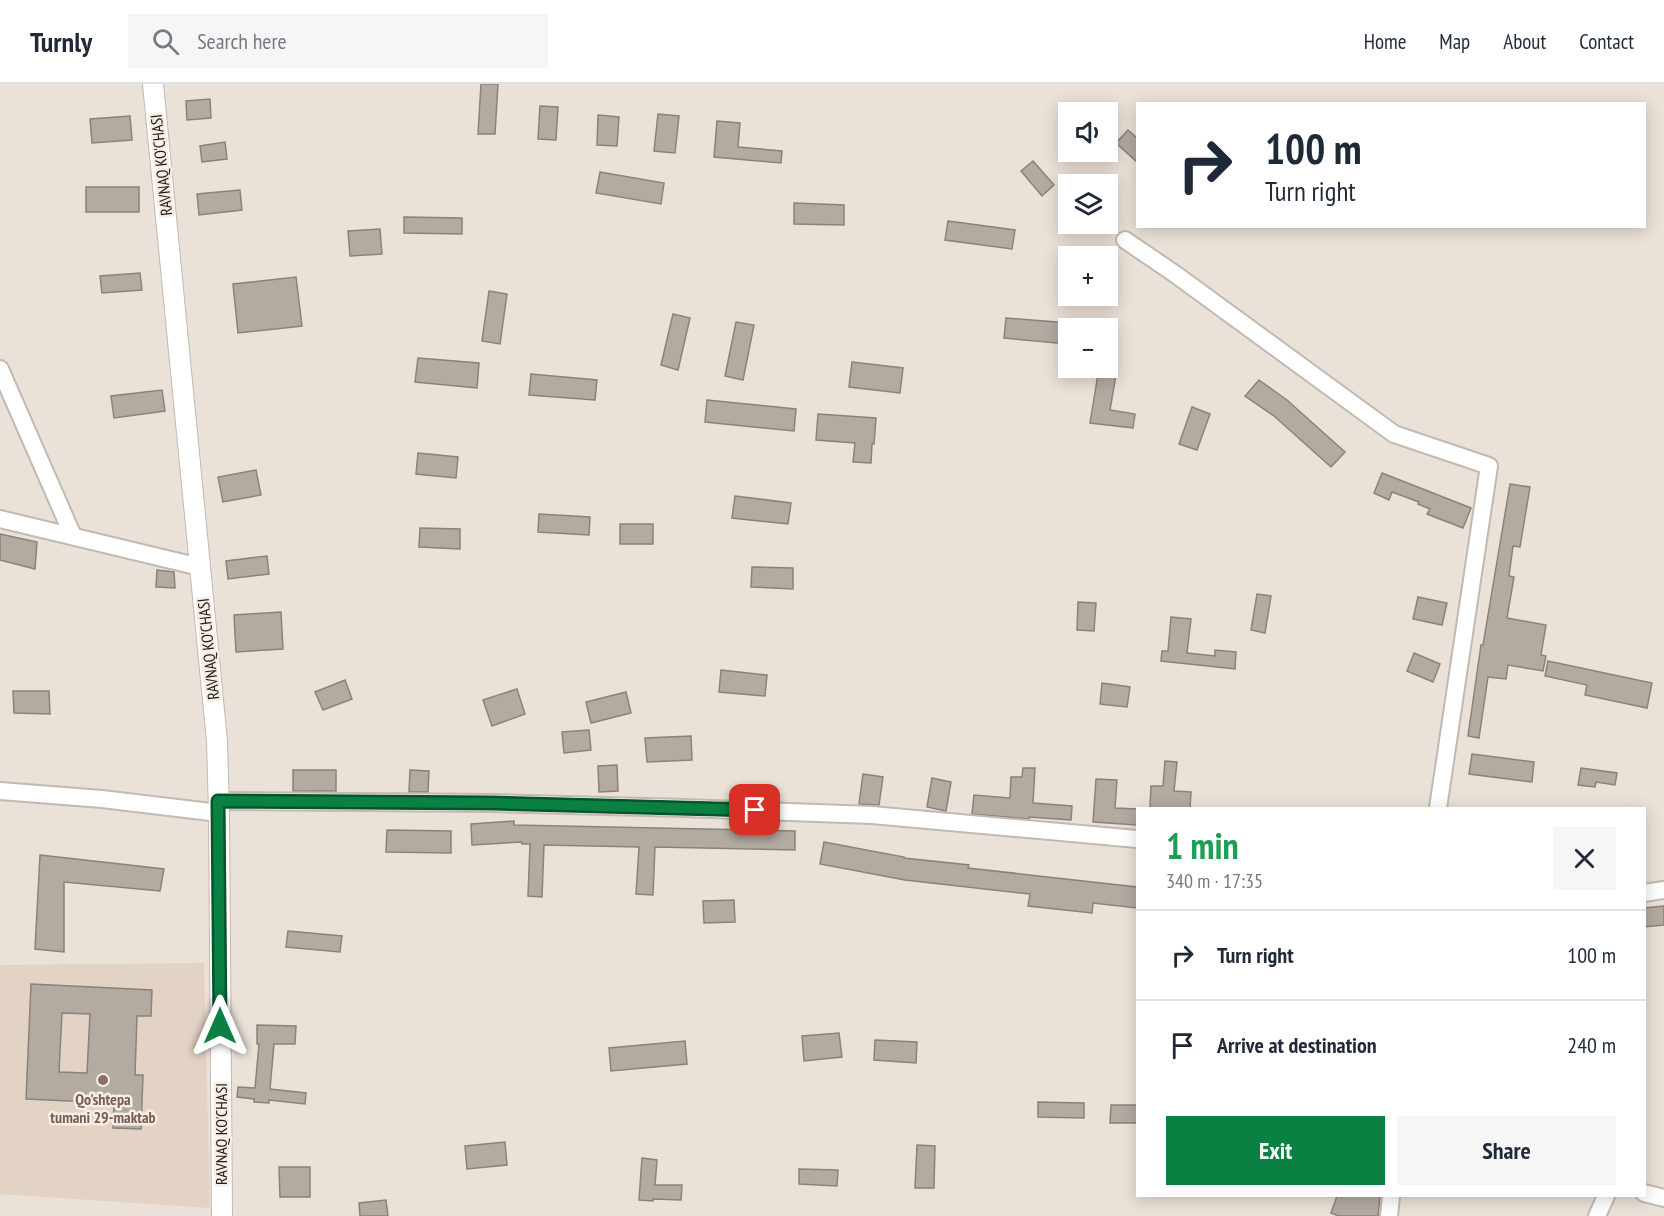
<!DOCTYPE html>
<meta charset="utf-8">
<style>
body{margin:0;font-family:"PT Sans Narrow",sans-serif;background:#f6f6f7;color:#1f2937;height:100vh;display:flex;flex-direction:column;font-size:22px;white-space:nowrap}
*{box-sizing:border-box;margin:0}
p{font-size:20px;color:#747a83}
.icon{flex:none;width:33px;height:33px;fill:none;stroke:currentColor;stroke-width:2;stroke-linecap:round;stroke-linejoin:round}
.map{position:relative;flex:1;overflow:hidden}
.panel{position:absolute;left:1136px;top:723px;width:510px;height:390px;display:flex;flex-direction:column;background:#fff;border-radius:0px;box-shadow:0 3px 15px #0003}
.panel>*{flex:none}
.guide{position:absolute;left:1136px;top:18px;width:510px;height:126px;border-radius:0px;box-shadow:0 3px 15px #0003;background:#fff;color:#1f2937;overflow:hidden}
.fabs{position:absolute;left:1058px;top:18px;display:grid;gap:12px}
.fabs a{display:grid;place-items:center;width:60px;height:60px;border-radius:0px;background:#fff;box-shadow:0 3px 15px #0003;font-size:30px}
.pin{position:absolute;display:grid;place-items:center;width:51px;height:51px;color:#fff;margin:-26px;border-radius:12px;box-shadow:0 3px 9px #0006}
.me{position:absolute;width:66px;margin:-33px;rotate:0deg;stroke-linejoin:round;filter:drop-shadow(0 0 4px #0008)}
.turn{display:flex;align-items:center;gap:21px;height:126px;padding:0 30px;font-size:27px}
.turn .icon{width:78px;height:78px;stroke-width:2.5}
.turn b{display:block;font-size:42px;line-height:51px}
.round{display:grid;place-items:center;flex:none;width:63px;height:63px;border-radius:0px;background:#f6f6f7}
.headline{display:flex;align-items:center;justify-content:space-between;height:102px;padding:0 30px}
h1{font-size:36px;font-weight:600;line-height:45px;color:#1e9e55}
.action{display:flex;gap:12px;margin-top:auto;padding:12px 30px}
.action a{flex:1;height:69px;border-radius:0px;background:#0b8043;color:#fff;font-size:24px;font-weight:600;line-height:69px;text-align:center}
.action a+a{background:#f6f6f7;color:#1f2937}
ul{padding:0;list-style:none}
li{display:flex;align-items:center;gap:18px;height:90px;padding:0 30px;border-top:2px solid #e0e1e3}
li div{flex:1}
li b{display:block;font-size:22px}
li em{font-style:normal}
header{display:flex;align-items:center;gap:36px;box-sizing:border-box;height:84px;padding:0 30px;background:#fff;border-bottom:2px solid #e0e1e3}
header strong{font-size:28px}
nav{display:flex;gap:33px;margin-inline-start:auto;font-size:21px}
.search{width:420px;height:54px;background:#f6f6f7;display:flex;align-items:center;gap:15px;box-sizing:border-box;padding:0 21px;border-radius:0px;color:#747a83;font-size:22px}
.map>svg:first-child{display:block}
</style>
<header>
<strong>Turnly</strong>
<div class="search"><svg class="icon" aria-label="search" viewBox="0 0 24 24"><circle cx="10" cy="10" r="6"/><path d="M15 15l6 6"/></svg>Search here</div>
<nav><a>Home</a><a>Map</a><a>About</a><a>Contact</a></nav>
</header>
<div class="map">
<svg width="1664" height="1132" viewBox="0 0 1664 1132">
<rect width="100%" height="100%" fill="#eae1d8"/>
<!-- built -->
<polygon fill="#e2d3c5" points="204,879 210,1124 0,1110 0,881"/>
<!-- building -->
<g fill="#b3aba2" stroke="#8b827a" stroke-width="1.5" fill-rule="evenodd">
<polygon points="481,0 498,0 495,50 478,50"/>
<polygon points="210,15 211,34 187,36 186,17"/>
<polygon points="540,22 558,23 556,56 538,55"/>
<polygon points="658,30 679,32 675,69 654,67"/>
<polygon points="598,31 619,33 617,62 597,61"/>
<polygon points="130,32 132,56 92,59 90,35"/>
<polygon points="717,37 740,39 738,63 782,67 781,79 714,73"/>
<polygon points="1128,46 1137,54 1137,78 1116,59"/>
<polygon points="225,58 227,75 202,78 200,62"/>
<polygon points="1033,77 1054,101 1042,112 1021,87"/>
<polygon points="600,88 664,99 661,120 596,109"/>
<rect x="86" y="103" width="53" height="25"/>
<polygon points="240,106 242,126 199,131 197,110"/>
<polygon points="794,119 844,121 844,141 794,140"/>
<polygon points="404,133 462,134 462,150 404,149"/>
<polygon points="948,137 1015,146 1012,165 945,156"/>
<polygon points="380,145 382,170 350,172 348,147"/>
<polygon points="140,189 142,206 102,209 100,192"/>
<polygon points="296,193 302,242 238,249 233,200"/>
<polygon points="489,207 507,210 500,260 482,257"/>
<polygon points="673,230 690,234 678,286 661,281"/>
<polygon points="1006,234 1069,239 1067,260 1004,254"/>
<polygon points="736,238 754,241 743,296 725,292"/>
<polygon points="418,274 479,279 477,304 415,298"/>
<polygon points="852,278 903,284 900,309 849,303"/>
<polygon points="1099,284 1117,285 1110,326 1135,330 1133,344 1090,339"/>
<polygon points="531,290 597,296 595,316 529,311"/>
<polygon points="1259,296 1287,316 1345,368 1331,383 1274,332 1245,312"/>
<polygon points="162,306 165,327 114,334 111,312"/>
<polygon points="707,316 796,325 794,347 705,338"/>
<polygon points="1192,323 1210,330 1197,366 1179,360"/>
<polygon points="818,330 876,334 874,360 872,360 871,379 853,378 855,359 816,356"/>
<polygon points="418,369 458,373 456,394 416,390"/>
<polygon points="256,386 261,411 223,418 218,393"/>
<polygon points="1382,389 1471,424 1463,444 1427,430 1430,425 1418,420 1419,418 1392,408 1389,416 1374,409"/>
<polygon points="1510,400 1530,403 1520,463 1513,462 1509,492 1514,493 1507,534 1546,541 1541,571 1546,572 1543,587 1508,581 1506,595 1488,593 1479,654 1468,652 1481,561 1483,561"/>
<polygon points="735,412 791,419 788,440 732,434"/>
<polygon points="539,430 590,433 589,451 538,448"/>
<rect x="620" y="440" width="33" height="20"/>
<polygon points="420,444 460,445 460,465 419,463"/>
<polygon points="0,450 37,458 35,485 0,476"/>
<polygon points="267,472 269,490 228,495 226,477"/>
<polygon points="752,483 793,484 793,505 751,503"/>
<polygon points="157,486 174,488 175,504 156,503"/>
<polygon points="1257,510 1271,512 1265,549 1251,546"/>
<polygon points="1418,513 1447,519 1442,541 1413,535"/>
<polygon points="1078,518 1096,519 1094,547 1077,546"/>
<polygon points="281,528 283,565 236,568 234,531"/>
<polygon points="1171,533 1191,535 1187,569 1215,572 1215,566 1236,568 1235,585 1161,577 1162,567 1168,567"/>
<polygon points="1414,569 1440,580 1433,598 1407,587"/>
<polygon points="1548,577 1652,599 1647,624 1585,611 1587,601 1545,592"/>
<polygon points="721,586 767,591 765,612 719,608"/>
<polygon points="345,596 352,615 323,626 315,608"/>
<polygon points="1102,599 1130,603 1127,623 1100,620"/>
<polygon points="517,605 525,630 492,642 483,616"/>
<polygon points="13,607 49,607 50,630 14,629"/>
<polygon points="626,608 631,629 591,639 586,618"/>
<polygon points="589,646 591,666 564,669 562,648"/>
<polygon points="691,652 692,676 647,678 645,654"/>
<polygon points="1472,670 1534,678 1532,698 1469,690"/>
<polygon points="1165,677 1177,678 1174,707 1191,708 1190,724 1150,724 1151,702 1163,702"/>
<polygon points="617,681 618,707 599,708 598,682"/>
<polygon points="1023,684 1035,684 1033,719 1072,722 1071,736 1029,733 1029,735 972,730 974,711 1010,714 1011,693 1022,693"/>
<polygon points="1581,684 1617,689 1615,701 1596,698 1595,703 1578,701"/>
<rect x="293" y="686" width="43" height="21"/>
<polygon points="410,686 429,687 428,708 409,708"/>
<polygon points="863,690 883,693 879,721 859,720"/>
<polygon points="932,694 951,698 946,727 927,723"/>
<polygon points="1096,695 1117,696 1115,724 1137,725 1137,741 1093,738"/>
<polygon points="514,737 514,741 795,747 795,766 655,763 653,811 636,810 639,763 544,761 542,813 528,812 530,760 522,760 522,758 472,761 471,740"/>
<polygon points="387,746 451,747 451,769 386,768"/>
<polygon points="824,758 904,773 904,774 969,781 968,784 1137,803 1137,824 1093,819 1092,829 1028,822 1030,810 905,796 820,780"/>
<polygon points="40,771 164,785 160,807 64,798 64,868 35,865"/>
<polygon points="734,816 735,838 704,839 703,817"/>
<polygon points="1664,822 1664,841 1644,843 1644,824"/>
<polygon points="288,847 342,852 340,868 286,863"/>
<path d="M31,900L152,906L151,932H137L135,991H143L141,1045L113,1044L114,1019L26,1015ZM62,929L90,930L87,989L59,988Z"/>
<polygon points="257,941 296,942 295,960 274,960 270,1005 306,1009 305,1020 269,1016 269,1019 254,1018 254,1015 237,1013 238,1003 255,1004 259,960 257,960"/>
<polygon points="839,949 842,973 804,977 802,952"/>
<polygon points="875,956 917,958 916,979 874,976"/>
<polygon points="685,957 687,980 611,987 609,964"/>
<polygon points="1038,1018 1084,1019 1084,1034 1038,1033"/>
<polygon points="1111,1021 1137,1021 1137,1039 1110,1039"/>
<polygon points="505,1058 507,1081 467,1085 465,1062"/>
<polygon points="917,1061 935,1062 934,1104 915,1104"/>
<polygon points="642,1074 657,1076 655,1101 682,1101 681,1116 653,1115 653,1117 639,1116"/>
<polygon points="279,1083 310,1083 310,1113 280,1113"/>
<polygon points="799,1085 838,1086 837,1102 799,1100"/>
<polygon points="1337,1112 1380,1112 1378,1132 1339,1132 1331,1129"/>
<polygon points="386,1116 388,1132 360,1132 359,1119"/>
</g>
<g fill="none" stroke-linecap="round" stroke-linejoin="round">
<defs>
<g id="minor">
<polyline points="1125,156 1175,190 1394,350 1489,382 1438,724"/>
<polyline points="0,285 73,452"/>
<polyline points="0,435 200,483"/>
<polyline points="0,707 102,715 219,729"/>
<polyline points="218,717 493,719 685,724 872,731 1137,755"/>
<polyline points="1644,809 1664,806"/>
<polyline points="1644,1109 1664,1114"/>
<polyline points="1389,1132 1391,1112"/>
<polyline points="1597,1132 1606,1112"/>
</g>
<polyline id="tertiary" points="153,0 217,657 219,729 222,1132"/>
</defs>
<!-- minor casing -->
<use href="#minor" stroke="#c2b9b0" stroke-width="20"/>
<!-- tertiary casing -->
<use href="#tertiary" stroke="#c2b9b0" stroke-width="22"/>
<!-- minor -->
<use href="#minor" stroke="#fff" stroke-width="16"/>
<!-- tertiary -->
<use href="#tertiary" stroke="#fff" stroke-width="20"/>
</g>
<g fill="none" stroke-linecap="round" stroke-linejoin="round">
<defs>
<polyline id="route" points="220,942 218,717 493,719 755,726"/>
</defs>
<!-- route casing -->
<use href="#route" stroke="#07532c" stroke-width="15"/>
<!-- route -->
<use href="#route" stroke="#0b8043" stroke-width="10"/>
</g>
<!-- markers -->
<circle fill="#8d6e63" stroke="#f7eee5" stroke-width="2" cx="103" cy="996" r="6"/>
<g text-anchor="middle" dominant-baseline="central" stroke-width="5" stroke-linejoin="round" paint-order="stroke">
<!-- street labels -->
<g font-size="16" fill="#1f1b18" stroke="#f7eee5">
<text transform="translate(161 81) rotate(-96)">RAVNAQ KO'CHASI</text>
<text transform="translate(208 565) rotate(-96)">RAVNAQ KO'CHASI</text>
<text transform="translate(221 1050) rotate(-90)">RAVNAQ KO'CHASI</text>
</g>
<!-- education labels -->
<g font-size="16" font-weight="bold" fill="#785e54" stroke="#f7eee5">
<text x="103" y="1015">Qo'shtepa<tspan x="103" dy="18">tumani 29-maktab</tspan></text>
</g>
</g>
</svg>
<div class="fabs">
<a><svg class="icon" aria-label="sound" viewBox="0 0 24 24"><path d="M4 9h4l5-4v14l-5-4H4zM17 9q2 3 0 6"/></svg></a>
<a><svg class="icon" aria-label="layers" viewBox="0 0 24 24"><path d="M12 4l9 5-9 5-9-5zM3 14l9 5 9-5"/></svg></a>
<a>+</a>
<a>−</a>
</div>
<div class="pin" style="left:755px;top:726px;background:#d93025"><svg class="icon" aria-label="arrive" viewBox="0 0 24 24"><path d="M6 21V4h12l-3 4 3 4H6"/></svg></div>
<svg class="me" style="left:220px;top:942px" viewBox="-20 -20 40 40"><path d="M0-17L14 15 0 8-14 15z" fill="#0b8043" stroke="#fff" stroke-width="4"/></svg>
<div class="guide">
<div class="turn"><svg class="icon" aria-label="right" viewBox="0 0 24 24"><path d="M7 20v-9h11M14 6l5 5-5 5"/></svg><div><b>100 m</b>Turn right</div></div>
</div>
<section class="panel">
<div class="headline"><div><h1>1 min</h1><p>340 m · 17:35</p></div><a class="round"><svg class="icon" aria-label="close" viewBox="0 0 24 24"><path d="M6 6l12 12M18 6L6 18"/></svg></a></div>
<ul>
<li><svg class="icon" aria-label="right" viewBox="0 0 24 24"><path d="M7 20v-9h11M14 6l5 5-5 5"/></svg><div><b>Turn right</b></div><em>100 m</em></li>
<li><svg class="icon" aria-label="arrive" viewBox="0 0 24 24"><path d="M6 21V4h12l-3 4 3 4H6"/></svg><div><b>Arrive at destination</b></div><em>240 m</em></li>
</ul>
<div class="action"><a>Exit</a><a>Share</a></div>
</section>
</div>
